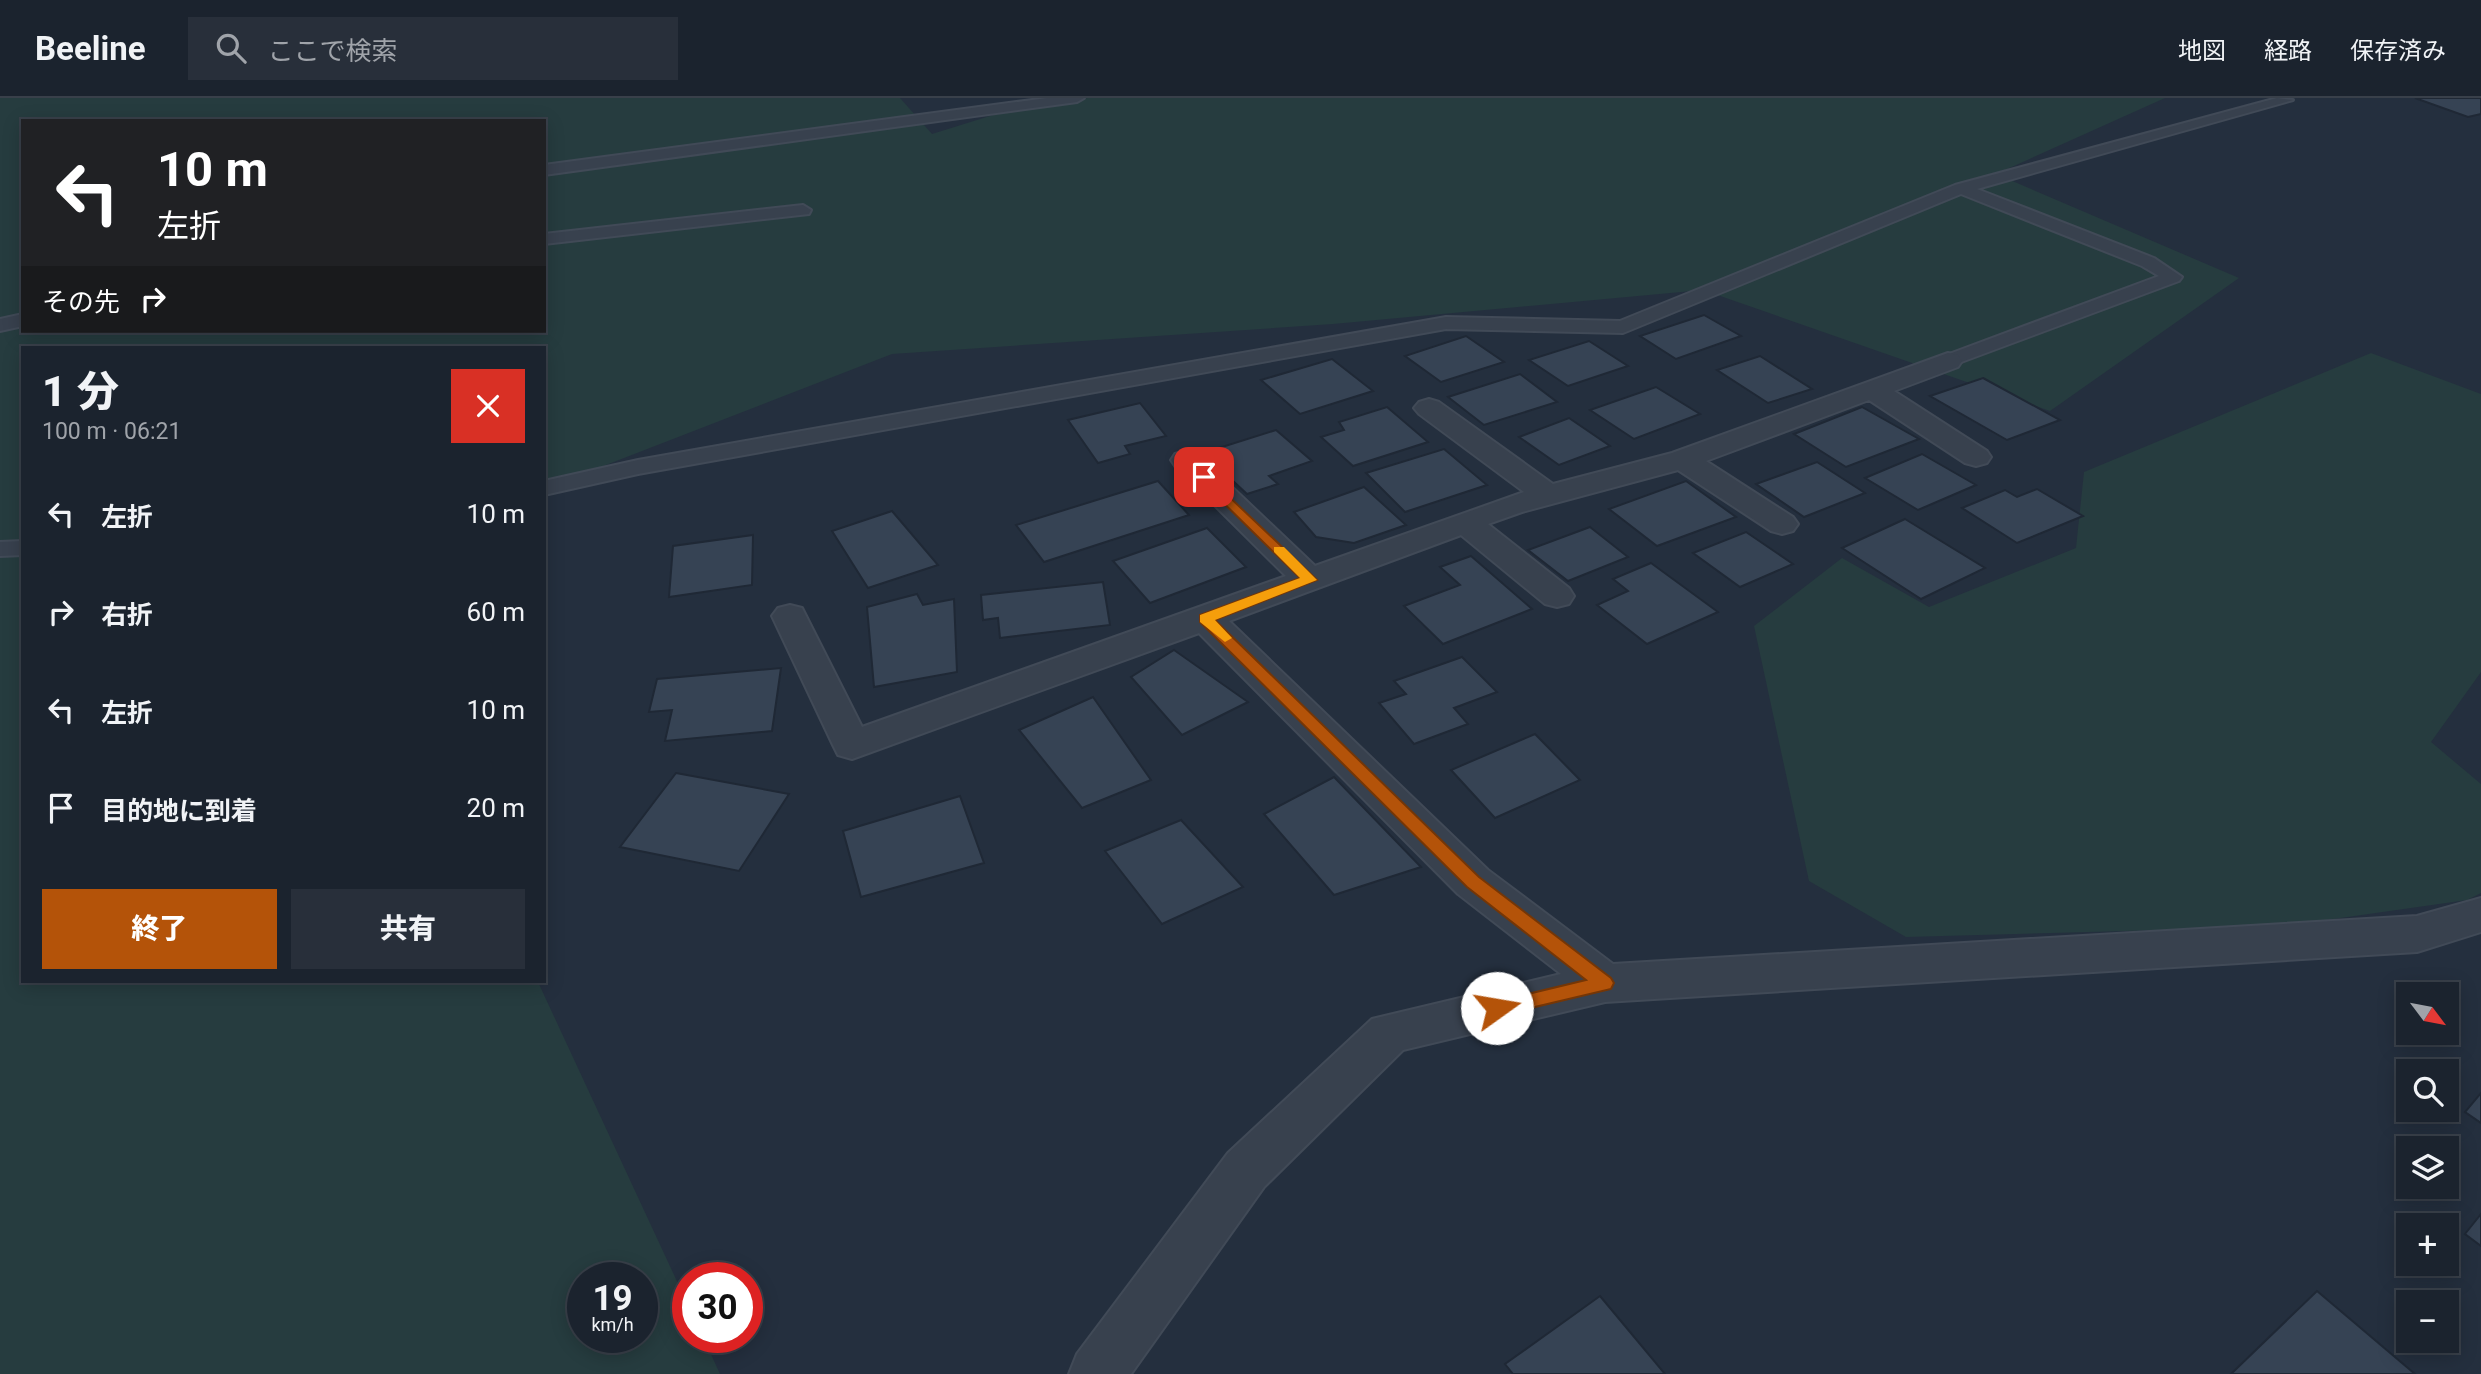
<!DOCTYPE html>
<html lang="ja">
<meta charset="utf-8">
<style>
body{margin:0;font-family:Roboto,"Noto Sans JP",sans-serif;background:#282f3a;color:#f1f3f6;height:100vh;display:flex;flex-direction:column;font-size:26px;white-space:nowrap}
*{box-sizing:border-box;margin:0}
p{font-size:23px;color:#a0a4aa}
.icon{flex:none;width:38px;height:38px;fill:none;stroke:currentColor;stroke-width:2;stroke-linecap:round;stroke-linejoin:round}
.map{position:relative;flex:1;overflow:hidden}
.sheet{position:absolute;left:21px;top:248px;width:525px;height:637px;display:flex;flex-direction:column;background:#1b232e;border-radius:0px;box-shadow:0 4px 18px #0003,0 0 0 2px #39404a}
.sheet>*{flex:none}
.top-card{position:absolute;left:21px;top:21px;width:525px;height:214px;border-radius:0px;box-shadow:0 4px 18px #0003,0 0 0 2px #39404a;background:#202124;color:#fff;overflow:hidden}
.needle{width:46px;rotate:122deg}
.buttons{position:absolute;left:2396px;top:884px;display:grid;gap:14px}
.buttons a{display:grid;place-items:center;width:63px;height:63px;border-radius:0px;background:#1b232e;box-shadow:0 4px 18px #0003,0 0 0 2px #39404a;font-size:35px}
.speed{position:absolute;left:567px;top:1164px;display:flex;gap:14px;font-size:35px;font-weight:700;text-align:center}
.speed>*{display:grid;place-content:center;width:91px;height:91px;border-radius:50%;background:#1b232e;box-shadow:0 4px 18px #0003,0 0 0 2px #39404a;line-height:1}
.speed small{font-size:18px;font-weight:400}
.speed .limit{border:10px solid #d22;background:#fff;color:#111}
.pin{position:absolute;display:grid;place-items:center;width:60px;height:60px;color:#fff;margin:-30px;border-radius:14px;box-shadow:0 4px 10px #0006}
.me{position:absolute;width:77px;margin:-38px;rotate:77deg;stroke-linejoin:round;filter:drop-shadow(0 0 5px #0008)}
.turn{display:flex;align-items:center;gap:24px;height:147px;padding:0 21px;font-size:32px}
.turn .icon{width:91px;height:91px;stroke-width:2.5}
.turn b{display:block;font-size:49px;line-height:60px}
.then{display:flex;align-items:center;height:66px;padding:0 21px;background:#0003;gap:14px;font-size:26px}
.round{display:grid;place-items:center;flex:none;width:74px;height:74px;border-radius:0px;background:#282f3a}
.overview{display:flex;align-items:center;justify-content:space-between;height:119px;padding:0 21px}
h1{font-size:42px;font-weight:800;line-height:52px}
.button{display:flex;gap:14px;margin-top:auto;padding:14px 21px}
.button a{flex:1;height:80px;border-radius:0px;background:#b45309;color:#fff;font-size:28px;font-weight:800;line-height:80px;text-align:center}
.button a+a{background:#282f3a;color:#f1f3f6}
ul{padding:0;list-style:none}
li{display:flex;align-items:center;gap:21px;height:98px;padding:0 21px}
li div{flex:1}
li b{display:block;font-size:26px}
li em{font-style:normal}
header{display:flex;align-items:center;gap:42px;box-sizing:border-box;height:98px;padding:0 35px;background:#1b232e;border-bottom:2px solid #39404a}
header strong{font-size:33px}
nav{display:flex;gap:38px;margin-inline-start:auto;font-size:24px}
.search{width:490px;height:63px;background:#282f3a;display:flex;align-items:center;gap:18px;box-sizing:border-box;padding:0 24px;border-radius:0px;color:#a0a4aa;font-size:26px}
.map>svg:first-child{display:block}
</style>
<header>
<strong>Beeline</strong>
<div class="search"><svg class="icon" aria-label="search" viewBox="0 0 24 24"><circle cx="10" cy="10" r="6"/><path d="M15 15l6 6"/></svg>ここで検索</div>
<nav><a>地図</a><a>経路</a><a>保存済み</a></nav>
</header>
<div class="map">
<svg width="2481" height="1276" viewBox="0 0 2481 1276">
<rect width="100%" height="100%" fill="#242f3e"/>
<!-- green -->
<g fill="#263c3f" fill-rule="evenodd">
<path d="M0,0H900L932,36L1032,5L1088,0H2165L1996,76L2239,180L2050,313L1703,192L1333,226L892,256L544,391V250H23V884H538L688,1207V1239H703L720,1276H0ZM23,23H544V233H23ZM583,1180H642V1239H583Z"/>
<polygon points="2371,255 2481,296 2481,574 2431,644 2481,686 2481,795 2467,802 2277,829 1906,839 1809,783 1754,528 1842,460 1929,509 2076,450 2084,374"/>
</g>
<!-- building -->
<g fill="#364354" stroke="#1f2835" stroke-width="2">
<polygon points="2415,0 2481,0 2481,16 2468,19"/>
<polygon points="1704,217 1741,238 1676,261 1640,238"/>
<polygon points="1466,238 1504,264 1441,284 1405,258"/>
<polygon points="1589,243 1628,268 1568,288 1529,262"/>
<polygon points="1760,258 1812,291 1768,305 1717,272"/>
<polygon points="1332,261 1373,293 1300,316 1261,282"/>
<polygon points="1520,276 1557,304 1484,327 1448,299"/>
<polygon points="1983,280 2060,322 2007,342 1930,298"/>
<polygon points="1656,289 1700,316 1634,341 1590,312"/>
<polygon points="1140,305 1166,338 1125,348 1130,356 1098,365 1068,322"/>
<polygon points="1387,309 1428,344 1353,368 1321,339 1344,332 1339,324"/>
<polygon points="1862,309 1919,341 1846,369 1794,336"/>
<polygon points="1569,320 1610,348 1559,367 1519,339"/>
<polygon points="1276,332 1312,363 1269,378 1278,386 1247,396 1203,355"/>
<polygon points="1444,351 1487,387 1405,414 1366,375"/>
<polygon points="1922,356 1976,387 1918,412 1865,380"/>
<polygon points="1817,364 1865,395 1804,419 1756,386"/>
<polygon points="1158,383 1189,417 1044,464 1016,427"/>
<polygon points="1686,383 1736,419 1657,448 1609,411"/>
<polygon points="1364,389 1406,427 1354,445 1316,439 1294,414"/>
<polygon points="2037,391 2083,418 2017,445 1962,410 2005,392 2017,399"/>
<polygon points="892,413 938,467 868,490 832,433"/>
<polygon points="1905,421 1985,470 1921,501 1842,450"/>
<polygon points="1590,429 1628,459 1568,483 1528,452"/>
<polygon points="1207,430 1246,469 1150,505 1113,463"/>
<polygon points="1746,434 1793,466 1740,489 1693,455"/>
<polygon points="753,437 752,487 669,499 673,448"/>
<polygon points="1471,458 1532,511 1443,546 1404,508 1460,487 1440,469"/>
<polygon points="1651,465 1718,514 1647,546 1597,507 1628,493 1613,481"/>
<polygon points="1103,484 1110,527 1000,540 998,520 983,522 981,497"/>
<polygon points="917,496 923,507 954,501 957,574 874,589 867,509"/>
<polygon points="1174,552 1248,604 1182,637 1131,579"/>
<polygon points="1462,559 1497,594 1454,610 1468,626 1414,646 1379,605 1406,596 1394,583"/>
<polygon points="781,570 772,633 665,643 672,612 649,614 657,581"/>
<polygon points="1093,599 1151,682 1082,710 1019,632"/>
<polygon points="1535,636 1580,682 1495,720 1451,672"/>
<polygon points="676,675 789,696 739,773 620,749"/>
<polygon points="1334,679 1421,769 1334,797 1264,716"/>
<polygon points="960,698 984,765 861,799 843,733"/>
<polygon points="1181,722 1243,789 1162,826 1105,753"/>
<polygon points="2481,995 2481,1025 2465,1014"/>
<polygon points="2481,1116 2481,1148 2465,1136"/>
<polygon points="2317,1193 2415,1276 2231,1276"/>
<polygon points="1600,1198 1665,1276 1513,1276 1505,1266"/>
</g>
<g fill="none" stroke-linecap="round" stroke-linejoin="round">
<defs>
<g id="lane">
<polygon points="1047,0 1084,0 1077,4 544,77 544,67"/>
<polygon points="2277,0 2293,2 1977,91 2154,160 2182,179 2179,183 1948,269 1941,267 1938,263 1941,259 2159,178 2142,168 1961,96 1623,235 1446,231 638,376 544,397 544,383 638,362 1446,219 1620,223 1955,87"/>
<polygon points="803,107 811,112 809,116 544,146 544,136"/>
<polygon points="23,216 23,228 0,233 0,221"/>
<polygon points="23,443 23,457 0,458 0,444"/>
</g>
<polygon id="street" points="1948,255 1958,257 1962,263 1958,269 1894,293 1987,353 1991,359 1987,365 1976,368 1965,365 1869,302 1706,363 1793,419 1798,426 1793,433 1782,436 1771,433 1678,372 1522,414 1488,426 1569,490 1574,498 1569,506 1557,509 1545,506 1461,437 1229,523 1488,772 1613,866 2417,818 2481,800 2481,834 2417,854 1605,904 1403,952 1264,1089 1131,1276 1069,1276 1077,1256 1228,1055 1372,921 1561,876 1458,796 1199,535 852,661 838,657 833,647 772,518 778,510 790,507 802,510 862,629 1286,478 1175,368 1171,362 1175,356 1186,353 1197,356 1315,468 1524,394 1419,316 1414,310 1419,304 1429,301 1439,304 1553,386 1672,355"/>
</defs>
<!-- lane casing -->
<use href="#lane" stroke="#414a57" stroke-width="4"/>
<!-- street casing -->
<use href="#street" stroke="#414a57" stroke-width="4"/>
<!-- lane -->
<use href="#lane" fill="#38414e" fill-rule="evenodd"/>
<!-- street -->
<use href="#street" fill="#38414e" fill-rule="evenodd"/>
</g>
<!-- route -->
<polygon fill="#b45309" stroke="#753606" stroke-width="2" points="1204,375 1317,482 1215,522 1479,779 1611,880 1614,885 1611,891 1497,918 1490,916 1488,910 1490,905 1586,882 1467,789 1200,524 1200,517 1300,480 1199,381 1198,379"/>
<!-- slow -->
<polygon fill="#f59e0b" points="1274,449 1284,449 1317,482 1215,522 1232,540 1225,544 1200,524 1200,517 1300,480 1274,454"/>
</svg>
<div class="buttons">
<a><svg class="needle" viewBox="-14 -14 28 28"><path d="M0-13l5 13h-10z" fill="#e53935"/><path d="M0 13l5-13h-10z" fill="#a0a4aa"/></svg></a>
<a><svg class="icon" aria-label="search" viewBox="0 0 24 24"><circle cx="10" cy="10" r="6"/><path d="M15 15l6 6"/></svg></a>
<a><svg class="icon" aria-label="layers" viewBox="0 0 24 24"><path d="M12 4l9 5-9 5-9-5zM3 14l9 5 9-5"/></svg></a>
<a>+</a>
<a>−</a>
</div>
<div class="speed"><div>19<small>km/h</small></div><div class="limit">30</div></div>
<div class="pin" style="left:1204px;top:379px;background:#d93025"><svg class="icon" aria-label="arrive" viewBox="0 0 24 24"><path d="M6 21V4h12l-3 4 3 4H6"/></svg></div>
<svg class="me" style="left:1497px;top:910px" viewBox="-20 -20 40 40"><circle r="19" fill="#fff"/><path d="M0-13L10 11 0 6-10 11z" fill="#b45309"/></svg>
<div class="top-card">
<div class="turn"><svg class="icon" aria-label="left" viewBox="0 0 24 24"><path d="M17 20v-9H6M10 6l-5 5 5 5"/></svg><div><b>10 m</b>左折</div></div>
<div class="then">その先<svg class="icon" aria-label="right" viewBox="0 0 24 24"><path d="M7 20v-9h11M14 6l5 5-5 5"/></svg></div>
</div>
<section class="sheet">
<div class="overview"><div><h1>1 分</h1><p>100 m · 06:21</p></div><a class="round" style="background:#d93025;color:#fff"><svg class="icon" aria-label="close" viewBox="0 0 24 24"><path d="M6 6l12 12M18 6L6 18"/></svg></a></div>
<ul>
<li><svg class="icon" aria-label="left" viewBox="0 0 24 24"><path d="M17 20v-9H6M10 6l-5 5 5 5"/></svg><div><b>左折</b></div><em>10 m</em></li>
<li><svg class="icon" aria-label="right" viewBox="0 0 24 24"><path d="M7 20v-9h11M14 6l5 5-5 5"/></svg><div><b>右折</b></div><em>60 m</em></li>
<li><svg class="icon" aria-label="left" viewBox="0 0 24 24"><path d="M17 20v-9H6M10 6l-5 5 5 5"/></svg><div><b>左折</b></div><em>10 m</em></li>
<li><svg class="icon" aria-label="arrive" viewBox="0 0 24 24"><path d="M6 21V4h12l-3 4 3 4H6"/></svg><div><b>目的地に到着</b></div><em>20 m</em></li>
</ul>
<div class="button"><a>終了</a><a>共有</a></div>
</section>
</div>
